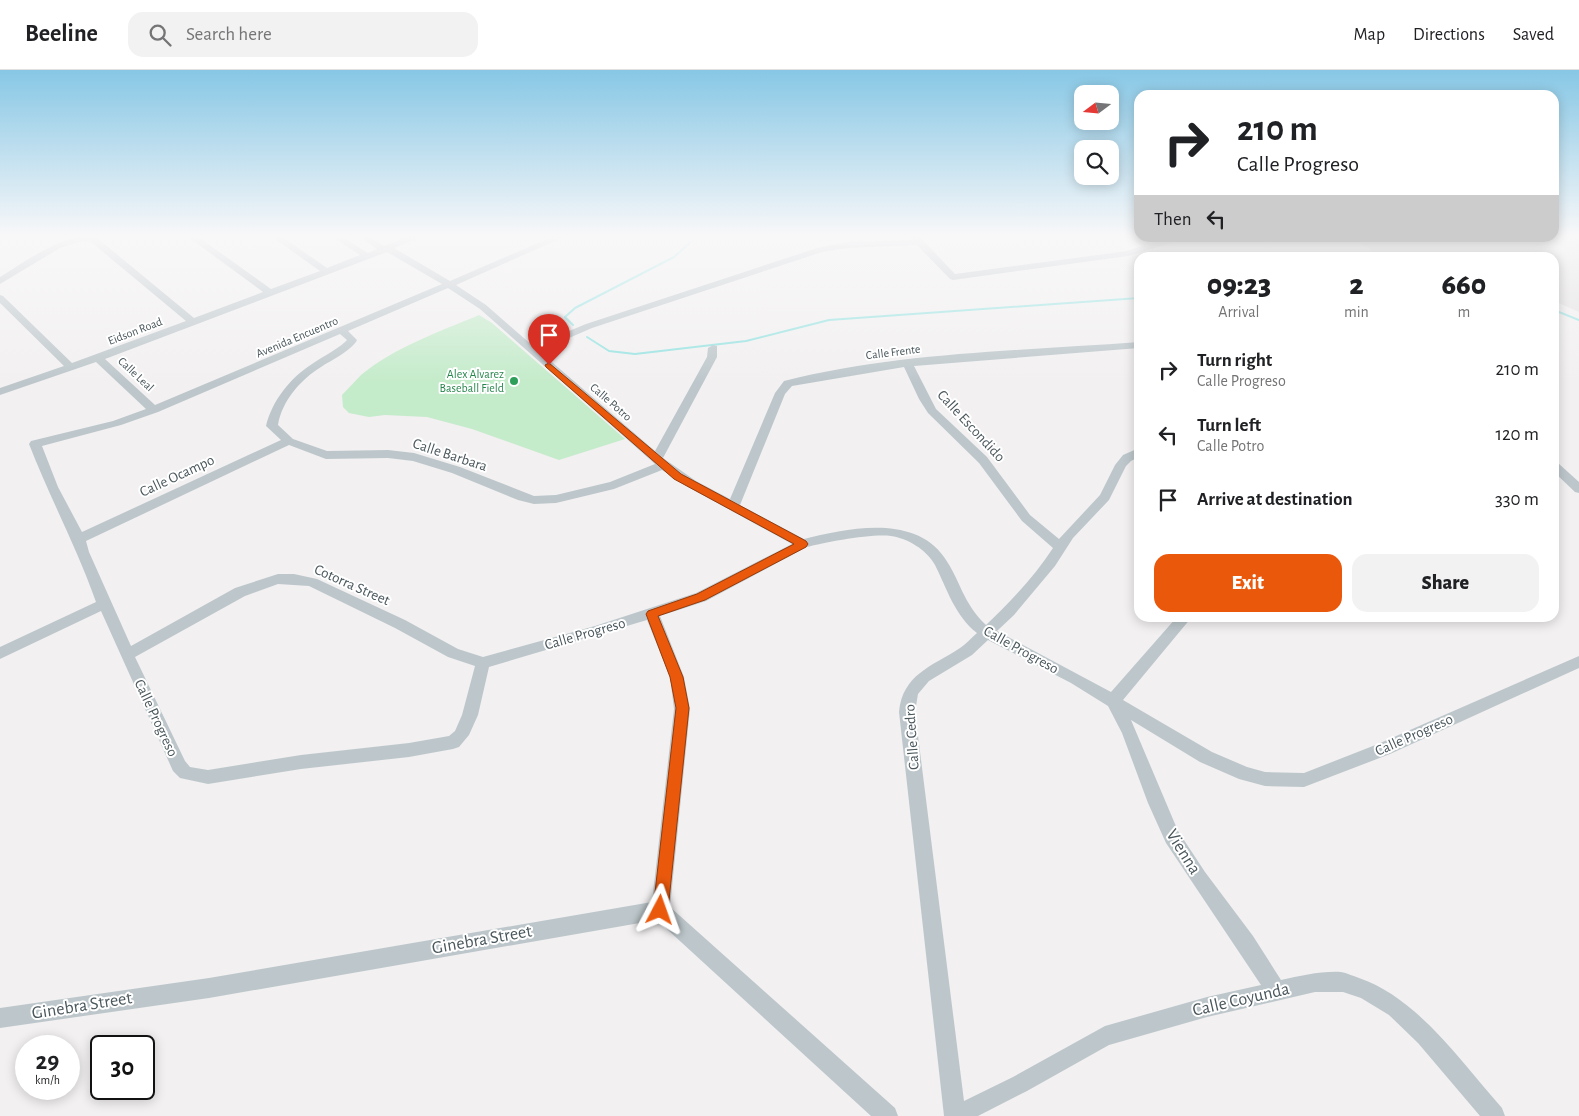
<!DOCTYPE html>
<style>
body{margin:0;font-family:"Alegreya Sans",sans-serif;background:#f2f2f2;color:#202124;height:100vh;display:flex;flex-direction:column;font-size:19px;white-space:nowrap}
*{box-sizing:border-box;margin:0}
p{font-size:16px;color:#757577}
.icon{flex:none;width:28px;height:28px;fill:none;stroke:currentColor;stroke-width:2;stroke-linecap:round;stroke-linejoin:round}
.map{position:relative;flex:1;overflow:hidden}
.details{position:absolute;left:1134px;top:182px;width:425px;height:370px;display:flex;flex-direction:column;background:#fff;border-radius:15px;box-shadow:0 2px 12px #0003}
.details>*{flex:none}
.hud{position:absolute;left:1134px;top:20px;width:425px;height:152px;border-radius:15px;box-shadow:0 2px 12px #0003;background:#fff;color:#202124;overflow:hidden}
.needle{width:32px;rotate:254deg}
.fabs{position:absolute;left:1074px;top:15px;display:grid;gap:10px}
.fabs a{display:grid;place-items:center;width:45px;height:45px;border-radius:10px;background:#fff;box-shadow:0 2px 12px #0003;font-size:25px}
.speed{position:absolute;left:15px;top:965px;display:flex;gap:10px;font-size:25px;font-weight:700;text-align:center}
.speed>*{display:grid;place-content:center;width:65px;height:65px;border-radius:50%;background:#fff;box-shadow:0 2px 12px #0003;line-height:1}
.speed small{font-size:12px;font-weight:400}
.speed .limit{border:2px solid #111;border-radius:8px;background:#fff;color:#111}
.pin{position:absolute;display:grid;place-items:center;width:42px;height:42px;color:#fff;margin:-51px -21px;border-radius:50% 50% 50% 0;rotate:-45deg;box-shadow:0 0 5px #0007}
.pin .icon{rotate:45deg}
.me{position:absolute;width:55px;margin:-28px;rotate:4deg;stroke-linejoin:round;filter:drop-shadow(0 0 4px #0008)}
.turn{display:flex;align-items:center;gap:18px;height:105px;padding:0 20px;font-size:22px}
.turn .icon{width:65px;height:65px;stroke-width:2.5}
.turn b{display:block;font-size:35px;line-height:42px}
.then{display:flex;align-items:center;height:48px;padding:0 20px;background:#0003;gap:10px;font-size:19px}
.eta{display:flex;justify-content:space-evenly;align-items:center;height:85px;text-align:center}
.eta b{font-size:30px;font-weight:800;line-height:35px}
.action{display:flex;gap:10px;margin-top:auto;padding:10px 20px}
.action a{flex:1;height:58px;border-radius:15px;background:#ea580c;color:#fff;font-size:20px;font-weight:800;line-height:58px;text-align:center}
.action a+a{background:#f2f2f2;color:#202124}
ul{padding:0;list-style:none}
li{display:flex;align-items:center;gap:15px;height:65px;padding:0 20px}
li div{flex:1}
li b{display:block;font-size:19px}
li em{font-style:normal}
header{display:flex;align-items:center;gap:30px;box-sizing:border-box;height:70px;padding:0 25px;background:#fff;border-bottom:1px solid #e0e0e0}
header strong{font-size:24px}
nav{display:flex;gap:28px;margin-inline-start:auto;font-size:18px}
.search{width:350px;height:45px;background:#f2f2f2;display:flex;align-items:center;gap:12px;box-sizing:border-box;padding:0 18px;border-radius:15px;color:#757577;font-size:19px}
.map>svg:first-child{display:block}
</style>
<header>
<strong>Beeline</strong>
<div class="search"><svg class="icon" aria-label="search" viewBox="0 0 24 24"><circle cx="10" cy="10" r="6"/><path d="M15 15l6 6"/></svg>Search here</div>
<nav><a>Map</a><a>Directions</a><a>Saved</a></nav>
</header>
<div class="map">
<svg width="1579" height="1046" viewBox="0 0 1579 1046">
<rect width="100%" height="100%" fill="#f2f0f1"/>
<!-- education -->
<polygon fill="#e3e1e2" points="1554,166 1579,166 1579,242 1554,231 1554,188 1393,187 1376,184 1355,168"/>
<!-- green -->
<path fill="#c4ebca" d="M479,245L492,253L625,369L559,390L472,359L427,347L385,345L369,347L349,343L343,337L342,325C349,318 355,311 361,305C395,277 439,262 479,245Z"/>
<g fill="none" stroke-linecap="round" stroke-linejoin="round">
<!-- stream -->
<g stroke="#96e3e1" stroke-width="2">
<polyline points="1258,188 1285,183 1323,188"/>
<polyline points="1554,240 1579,250"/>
<polyline points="573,255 565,247 575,238 674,187 697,166"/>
<polyline points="587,267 609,281 635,284 746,271 829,250 1139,228"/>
</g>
<!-- minor -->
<g fill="#bdc7cb" fill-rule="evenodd">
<path d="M81,166L96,167L194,248L263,222L187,166H197L271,219L320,201L271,166H281L327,198L360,185L331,166H341L368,183L377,179L358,166H368L384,176L410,166H423L394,178L450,211L554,166H566L456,215L486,235L533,276L586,254L817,178L848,172L913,170L910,166H919L955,204L1127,181L1142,176L1127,166H1138L1150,174L1171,168H1182L1181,170L1128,186L953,210L950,209L917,175L848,178L822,182L592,258L539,281L655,381L707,287L708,278L713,275L717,276V287L663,388L696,411L730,429L775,323L784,311C899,282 1021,281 1139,272V278L914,296L936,339L987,387L1030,445L1059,469L1100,425L1115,395L1123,385L1139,378V387L1131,391L1126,396L1109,430L1073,468L1055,496L1014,545L997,561L1111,622L1176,548H1191L1123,630L1212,682L1247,697L1265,702L1304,703L1378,674L1579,586V598L1390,684L1304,717L1265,716L1239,709L1200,692L1131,650L1178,761L1205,802L1253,866L1281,910C1301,906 1320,901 1341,902C1347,903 1353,906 1359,908C1418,928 1462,993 1502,1038L1505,1046H1480L1418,973L1389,945L1361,928L1343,922H1315L1207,947L1109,975L1027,1021L978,1046H944L899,642C903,604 931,597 960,578C966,574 971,568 977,563C955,546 947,519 935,495C927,480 907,468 891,466C874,463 825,472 807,477L706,531L660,546L684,607L690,639L670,837L895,1038L898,1046H871L657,850L209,928L0,958V938L209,908L652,832L674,639L670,607L647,550L489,597L478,645L469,665L459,677L453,679L409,687L301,699L208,714L180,708L173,701L101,541L0,589V577L96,532C77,478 50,428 29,374L31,371L113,351L146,339L96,292L0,325V318L64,296L0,233V225L3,226L72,293L186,251L91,172L82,171L60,178L0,214V207C26,191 50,173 81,166ZM387,182L442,214L155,335L105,289ZM448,218L480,239L655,394L610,412L556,425L534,426L460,397L414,383L388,380L327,381L293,369L278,355C282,331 300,310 321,297C333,289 346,284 356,272L357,270L348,261ZM340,264L347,270L345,272C335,281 323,286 312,294C290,308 272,331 266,356L281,370L82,462L58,417L42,376L121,355L158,342ZM904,297L919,329L928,343L979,393L1022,451L1053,478C1035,506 1010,532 986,555C962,532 961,511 944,487C914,444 847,458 804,469L740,435L785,324L792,316ZM289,375L326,389L388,388L413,391L452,403L518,430L534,434L556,433L614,419L662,400L688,417L792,474L696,523L595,556L483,587L458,579L405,550L317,509L294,504H278L235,518L131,576L89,482L86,471ZM278,514L309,516L395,558L448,587L475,596L462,645L455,661L449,666L409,673L301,685L208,700L190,697L185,691L135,587L245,526ZM988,570L1071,613L1108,636L1122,663L1148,733L1166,773L1261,915L1207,927L1105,956L1013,1007L964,1031L915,642L918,624L929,611L972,585Z"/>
<polygon points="1554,392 1558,393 1579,412 1579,423 1575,422 1554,402"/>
</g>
</g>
<!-- sky -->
<linearGradient id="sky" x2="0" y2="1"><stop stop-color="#87c7e5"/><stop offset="0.53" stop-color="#f9f8f9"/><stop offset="1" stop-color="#f9f8f9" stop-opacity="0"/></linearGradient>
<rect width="1579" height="313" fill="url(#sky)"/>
<!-- route -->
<polygon fill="#ea580c" stroke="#983908" points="549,293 681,404 806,471 808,474 806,477 705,530 658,546 683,607 689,638 668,840 666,845 660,847 655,845 653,840 676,638 670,607 646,544 648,541 697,524 794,474 674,409 546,297 545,295"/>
<!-- markers -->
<circle fill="#2e9e5b" stroke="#fff" stroke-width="2" cx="514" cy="311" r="5"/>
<g text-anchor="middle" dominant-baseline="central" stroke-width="4" stroke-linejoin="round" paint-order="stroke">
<!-- far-street labels -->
<g font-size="12" fill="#4a575c" stroke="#fff">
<text transform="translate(135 261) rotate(-21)">Eidson Road</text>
<text transform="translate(297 267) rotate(-23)">Avenida Encuentro</text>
<text transform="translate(893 282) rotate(-7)">Calle Frente</text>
<text transform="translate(136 304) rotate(43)">Calle Leal</text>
<text transform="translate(611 332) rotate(41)">Calle Potro</text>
</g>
<!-- far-leisure labels -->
<g font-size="12" fill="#27864d" stroke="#fff" text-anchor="end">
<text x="504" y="304">Alex Alvarez<tspan x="504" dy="14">Baseball Field</tspan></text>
</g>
<!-- street labels -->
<g font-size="15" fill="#4a575c" stroke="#fff">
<text transform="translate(971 356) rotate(47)">Calle Escondido</text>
<text transform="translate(450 385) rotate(18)">Calle Barbara</text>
<text transform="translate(177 406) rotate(-25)">Calle Ocampo</text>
<text transform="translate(352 515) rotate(24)">Cotorra Street</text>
<text transform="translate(585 564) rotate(-16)">Calle Progreso</text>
<text transform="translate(1021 580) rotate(29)">Calle Progreso</text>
<text transform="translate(156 648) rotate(65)">Calle Progreso</text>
<text transform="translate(1414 665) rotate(-24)">Calle Progreso</text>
<text transform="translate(912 667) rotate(-94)">Calle Cedro</text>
</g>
<!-- near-street labels -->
<g font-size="18" fill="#4a575c" stroke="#fff">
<text transform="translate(1183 782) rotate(58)">Vienna</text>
<text transform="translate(482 870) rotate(-10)">Ginebra Street</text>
<text transform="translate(1241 930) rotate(-13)">Calle Coyunda</text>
<text transform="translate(82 936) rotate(-9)">Ginebra Street</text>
</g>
</g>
</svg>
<div class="fabs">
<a><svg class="needle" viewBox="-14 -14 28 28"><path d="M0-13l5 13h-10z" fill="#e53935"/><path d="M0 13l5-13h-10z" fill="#757577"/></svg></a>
<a><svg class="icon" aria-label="search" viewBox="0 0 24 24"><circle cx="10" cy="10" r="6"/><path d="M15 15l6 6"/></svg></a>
</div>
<div class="speed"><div>29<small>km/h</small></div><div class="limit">30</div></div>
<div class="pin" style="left:549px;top:295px;background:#d93025"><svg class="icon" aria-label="arrive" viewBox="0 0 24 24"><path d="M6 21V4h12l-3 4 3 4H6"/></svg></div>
<svg class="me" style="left:660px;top:840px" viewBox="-20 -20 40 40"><path d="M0-17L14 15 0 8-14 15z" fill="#ea580c" stroke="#fff" stroke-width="4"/></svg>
<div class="hud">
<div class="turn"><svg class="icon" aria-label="right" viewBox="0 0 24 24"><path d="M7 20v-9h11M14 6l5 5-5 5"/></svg><div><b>210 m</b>Calle Progreso</div></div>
<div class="then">Then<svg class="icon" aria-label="left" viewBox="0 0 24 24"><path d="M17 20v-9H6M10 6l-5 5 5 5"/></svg></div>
</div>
<section class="details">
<div class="eta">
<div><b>09:23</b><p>Arrival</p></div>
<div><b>2</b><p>min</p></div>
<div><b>660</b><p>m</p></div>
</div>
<ul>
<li><svg class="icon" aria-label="right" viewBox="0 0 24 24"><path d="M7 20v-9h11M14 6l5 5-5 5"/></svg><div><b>Turn right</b><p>Calle Progreso</p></div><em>210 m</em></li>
<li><svg class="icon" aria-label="left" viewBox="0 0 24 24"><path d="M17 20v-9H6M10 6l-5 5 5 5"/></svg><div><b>Turn left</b><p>Calle Potro</p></div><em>120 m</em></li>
<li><svg class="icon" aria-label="arrive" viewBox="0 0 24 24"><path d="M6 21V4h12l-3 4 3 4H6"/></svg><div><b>Arrive at destination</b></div><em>330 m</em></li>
</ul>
<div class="action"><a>Exit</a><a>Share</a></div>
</section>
</div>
